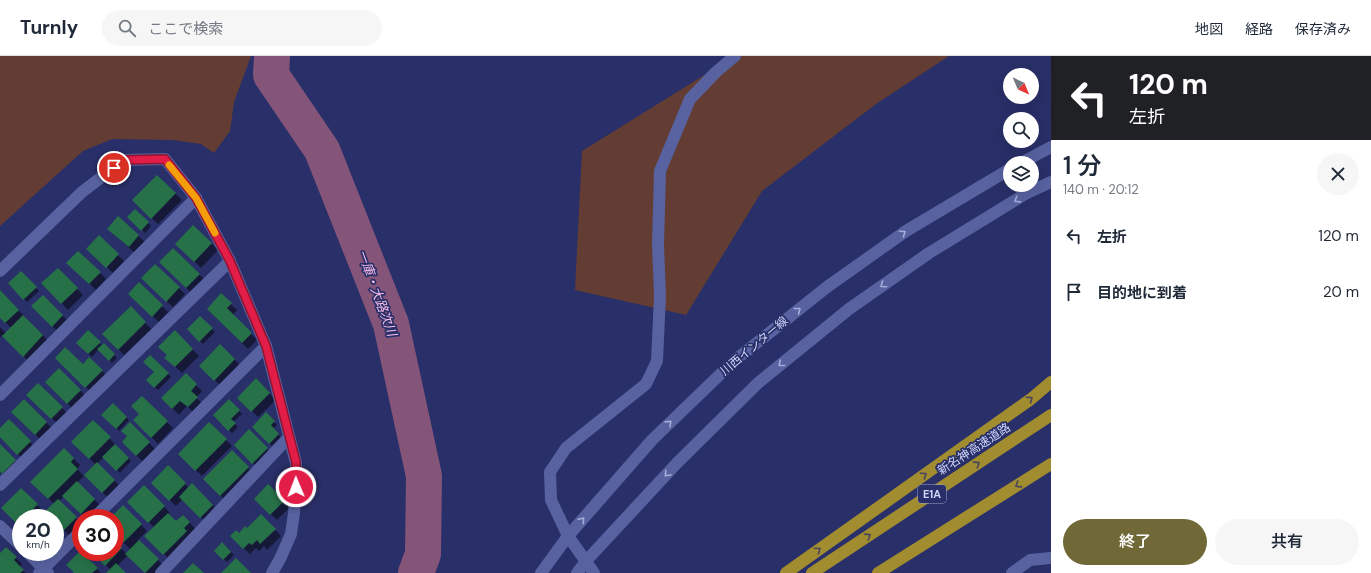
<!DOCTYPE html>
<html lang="ja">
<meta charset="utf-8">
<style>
body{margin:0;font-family:"DM Sans","Noto Sans JP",sans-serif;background:#f6f6f7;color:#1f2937;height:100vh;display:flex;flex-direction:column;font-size:15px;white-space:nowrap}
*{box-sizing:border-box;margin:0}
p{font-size:13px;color:#747a83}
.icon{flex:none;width:22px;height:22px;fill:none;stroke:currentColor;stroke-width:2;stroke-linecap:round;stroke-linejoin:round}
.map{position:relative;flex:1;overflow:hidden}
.details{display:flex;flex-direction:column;background:#fff;width:320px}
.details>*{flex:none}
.hud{background:#202124;color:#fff;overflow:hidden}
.needle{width:26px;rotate:136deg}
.tools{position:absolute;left:1003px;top:12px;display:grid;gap:8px}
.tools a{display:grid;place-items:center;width:36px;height:36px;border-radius:50%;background:#fff;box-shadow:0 4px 16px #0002;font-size:20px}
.speed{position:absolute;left:12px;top:453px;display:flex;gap:8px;font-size:20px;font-weight:700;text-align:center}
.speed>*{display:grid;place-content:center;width:52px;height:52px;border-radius:50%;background:#fff;box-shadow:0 4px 16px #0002;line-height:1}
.speed small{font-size:10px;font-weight:400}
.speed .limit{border:6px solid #d22;background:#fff;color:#111}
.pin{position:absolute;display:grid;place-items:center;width:34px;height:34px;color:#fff;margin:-17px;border:2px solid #fff;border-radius:50%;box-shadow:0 1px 4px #0007}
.me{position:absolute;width:44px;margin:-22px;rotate:359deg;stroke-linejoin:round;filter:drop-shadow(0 0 3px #0008)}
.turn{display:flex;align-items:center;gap:14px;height:84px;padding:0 12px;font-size:18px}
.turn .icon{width:52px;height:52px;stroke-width:2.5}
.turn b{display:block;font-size:28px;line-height:34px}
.round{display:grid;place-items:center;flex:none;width:42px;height:42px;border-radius:21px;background:#f6f6f7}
.overview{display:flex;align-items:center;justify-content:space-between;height:68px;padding:0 12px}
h1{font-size:24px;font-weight:600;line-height:30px}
.button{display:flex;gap:8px;margin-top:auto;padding:8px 12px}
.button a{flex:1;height:46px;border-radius:24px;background:#706836;color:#fff;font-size:16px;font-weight:600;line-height:46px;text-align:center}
.button a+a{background:#f6f6f7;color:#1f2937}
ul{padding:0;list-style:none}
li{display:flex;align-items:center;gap:12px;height:56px;padding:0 12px}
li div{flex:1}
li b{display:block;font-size:15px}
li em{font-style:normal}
header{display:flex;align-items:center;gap:24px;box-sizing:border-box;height:56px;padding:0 20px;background:#fff;border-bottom:1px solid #e0e1e3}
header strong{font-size:19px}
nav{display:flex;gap:22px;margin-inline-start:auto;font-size:14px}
.search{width:280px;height:36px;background:#f6f6f7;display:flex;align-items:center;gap:10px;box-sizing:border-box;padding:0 14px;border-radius:22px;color:#747a83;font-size:15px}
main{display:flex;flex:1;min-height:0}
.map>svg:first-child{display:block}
</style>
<header>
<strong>Turnly</strong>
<div class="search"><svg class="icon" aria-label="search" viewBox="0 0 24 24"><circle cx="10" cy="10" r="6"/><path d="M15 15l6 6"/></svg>ここで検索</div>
<nav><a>地図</a><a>経路</a><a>保存済み</a></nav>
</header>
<main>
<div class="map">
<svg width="1051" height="517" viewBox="0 0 1051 517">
<rect width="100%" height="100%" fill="#292f68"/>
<!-- green -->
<g fill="#633d33">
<polygon points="0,0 251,0 234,46 230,75 214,97 201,88 172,84 112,83 83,95 0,170"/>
<polygon points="735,0 949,0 876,48 762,135 686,259 575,234 582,95"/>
</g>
<!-- shadow -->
<g fill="#0007">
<polygon points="157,120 182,144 158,168 133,144"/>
<polygon points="135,154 151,170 145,177 129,161"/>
<polygon points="118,162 145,186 135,197 115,179"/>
<polygon points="193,170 218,194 201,212 177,188"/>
<polygon points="99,181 124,205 113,217 88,193"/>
<polygon points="173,193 205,224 192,238 161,206"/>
<polygon points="155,209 185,238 173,251 143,222"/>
<polygon points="58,213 83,239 68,254 43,227"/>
<polygon points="74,213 100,217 106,223 96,234"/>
<polygon points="21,216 39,235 27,246 9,227"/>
<polygon points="139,228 168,256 159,266 129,238"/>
<polygon points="0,235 49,286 29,306 2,279 0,282 0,271 6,277 11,272 0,260"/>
<polygon points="221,239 237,254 233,259 257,284 248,293 208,253"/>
<polygon points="43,240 69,266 59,277 33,250"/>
<polygon points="131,252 151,273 124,299 104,278"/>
<polygon points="200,261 215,276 203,288 188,273"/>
<polygon points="88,276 102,289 104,288 117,302 112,307 99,293 92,301 78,287"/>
<polygon points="175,276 199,300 182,317 166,302 168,299"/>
<polygon points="220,289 241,310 221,330 200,310"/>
<polygon points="150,300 171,321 158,334 147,324 155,316"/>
<polygon points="56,302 83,309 89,302 108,321 92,337"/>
<polygon points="59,314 87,341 74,354 46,326"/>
<polygon points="186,319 202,335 196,342 203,348 194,357 187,350 179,359 162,342"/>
<polygon points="256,324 276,344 258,361 238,342"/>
<polygon points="38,328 68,358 58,368 28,339"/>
<polygon points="142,341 173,372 158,388 135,364 140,358"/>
<polygon points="229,344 242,358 233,366 238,371 232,377 214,359"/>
<polygon points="24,345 53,373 42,385 13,356"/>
<polygon points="113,348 129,364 119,375 103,359"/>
<polygon points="266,358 277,369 273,373 281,381 272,390 253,371"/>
<polygon points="9,365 36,392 24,404 0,380 0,373"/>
<polygon points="93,365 131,405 120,417 104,401 97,408 121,431 109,443 85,419 95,408 73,386"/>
<polygon points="209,367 232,390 202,420 179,398"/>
<polygon points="130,368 155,393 143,406 123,386 128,380"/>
<polygon points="249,374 273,399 259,413 235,389"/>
<polygon points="0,389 21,411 9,423 0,414"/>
<polygon points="64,393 80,409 77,413 84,420 77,427 101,450 89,462 86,462 64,440 59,445 81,467 81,469 70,480 55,465 55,462 52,462 54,448 32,426"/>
<polygon points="232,396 254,418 227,446 204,423"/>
<polygon points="168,411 189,432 192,429 219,455 207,467 183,443 176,450 152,427"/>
<polygon points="268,429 290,451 277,464 255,443"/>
<polygon points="144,430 170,457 168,459 176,467 183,460 196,473 170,504 146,480 154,471 128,446"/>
<polygon points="21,433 43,455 36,462 21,462 21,471 2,452"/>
<polygon points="123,450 147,475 138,484 164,510 157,517 146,517 128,499 117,510 124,517 108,517 111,514 92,496 115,496 115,487 127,498 131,494 115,478 115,462 111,462"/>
<polygon points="261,459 281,480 267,494 264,490 259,495 256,492 250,498 231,480 239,478 247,473"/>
<polygon points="222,488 234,499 227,506 215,495"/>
<polygon points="6,492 22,508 20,511 26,517 0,517 0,499"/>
<polygon points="80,496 101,517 74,517"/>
</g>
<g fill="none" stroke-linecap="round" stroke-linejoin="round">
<!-- river -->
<polyline stroke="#845479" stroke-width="36" points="272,0 271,19 322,94 391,268 424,420 423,498 416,517"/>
</g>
<!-- building -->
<g fill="#277148">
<polygon points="157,119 176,137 151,163 132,144"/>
<polygon points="135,153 149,166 141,175 127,161"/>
<polygon points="118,160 139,179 129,191 107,173"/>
<polygon points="193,169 212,187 194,206 175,188"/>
<polygon points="99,179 119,198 106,212 86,193"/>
<polygon points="173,192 200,218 186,232 159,206"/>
<polygon points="78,195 101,216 89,228 66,207"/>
<polygon points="155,208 180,231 166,246 141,222"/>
<polygon points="58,212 78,232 61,248 41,227"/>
<polygon points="21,215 37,231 23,244 8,227"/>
<polygon points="139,226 163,249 152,261 128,238"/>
<polygon points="0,234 19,254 5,267 0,262"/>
<polygon points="221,237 232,247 227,252 252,277 242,287 207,253"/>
<polygon points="43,239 63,259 52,271 31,250"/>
<polygon points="131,250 146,266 118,294 102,278"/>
<polygon points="23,259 43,279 23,301 2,280"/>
<polygon points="200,260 213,272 199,286 187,273"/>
<polygon points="88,274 101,286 88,298 76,287"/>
<polygon points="175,274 193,293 175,311 164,302 167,299 158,291"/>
<polygon points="104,287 115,298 109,305 97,293"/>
<polygon points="220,288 235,303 214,325 199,310"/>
<polygon points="65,291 83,308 89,301 103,314 85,332 55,302"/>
<polygon points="150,299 169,317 154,332 146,324 154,316 143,306"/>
<polygon points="59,312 81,334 67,348 45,326"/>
<polygon points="186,317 197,328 191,335 198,341 188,351 180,345 172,353 161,342"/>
<polygon points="256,322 270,337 251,356 237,342"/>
<polygon points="38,327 63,351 51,363 26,339"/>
<polygon points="142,340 168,365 151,382 133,364 139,358 131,350"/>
<polygon points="24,343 47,366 35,379 11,356"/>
<polygon points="229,343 240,354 231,363 236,367 228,375 213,359"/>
<polygon points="113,347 127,361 116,373 101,359"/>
<polygon points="266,356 275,365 271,369 279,378 269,388 252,371"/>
<polygon points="9,363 31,385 17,399 0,381 0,372"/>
<polygon points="93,364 111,381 89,403 71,386"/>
<polygon points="130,366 150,386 136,400 122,386 127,380 121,375"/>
<polygon points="209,366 227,383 195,415 178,398"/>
<polygon points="249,373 268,392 252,408 234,389"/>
<polygon points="0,388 16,404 2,418 0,415"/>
<polygon points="115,388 129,402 116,415 102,401"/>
<polygon points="64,392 74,402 71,406 78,413 48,443 30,426"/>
<polygon points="232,394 249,411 220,440 203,423"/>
<polygon points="97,406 115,424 102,437 84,419"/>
<polygon points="168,409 186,427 169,445 151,427"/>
<polygon points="77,425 95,443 81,458 62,440"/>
<polygon points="192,427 213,449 200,462 179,441"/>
<polygon points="268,428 285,444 270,459 254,443"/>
<polygon points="144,429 165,450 148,467 127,446"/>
<polygon points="21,432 38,448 24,462 21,462 21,465 17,468 1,452"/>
<polygon points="58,443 77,461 63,475 55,467 55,462 50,462 44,456"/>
<polygon points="123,449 142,468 123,487 115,479 115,462 110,462"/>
<polygon points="168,457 176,465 183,459 190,466 184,472 187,475 163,499 144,480"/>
<polygon points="261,458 276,473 260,488 257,484 252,489 249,487 243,493 230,480 236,474 239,477 245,470 247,472"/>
<polygon points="139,484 159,503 145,517 125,498"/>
<polygon points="115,485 122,492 105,510 91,496 115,496"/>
<polygon points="222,486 231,496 223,504 214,495"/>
<polygon points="6,491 17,501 14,504 24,514 20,517 0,517 0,497"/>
<polygon points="80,495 98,512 92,517 72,517 74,516 66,509"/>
<polygon points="236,502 251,517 221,517"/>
<polygon points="116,507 126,517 106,517"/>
<polygon points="193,507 204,517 183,517"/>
</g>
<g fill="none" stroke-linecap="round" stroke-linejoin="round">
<!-- street -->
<g stroke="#5862a0" stroke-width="12">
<polyline points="0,215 82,136 124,104 165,103 196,142"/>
<polyline points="0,339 196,142 230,205 266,290"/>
<polyline points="0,429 230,205"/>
<polyline points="94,462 266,290 296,407 296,431 294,457 291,478 280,503 272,517"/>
<polyline points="0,470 21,490"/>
<polyline points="568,480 551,444 550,416 566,392 646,328 657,305 660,240 658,189 660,115 690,43 716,16 735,0"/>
<polyline points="27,496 48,517"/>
<polyline points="39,517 81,475"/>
<polyline points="161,517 289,381"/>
<polyline points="1012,517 1030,504 1051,502"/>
</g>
<!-- secondary -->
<g stroke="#5862a0" stroke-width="12">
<polyline points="1021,107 1051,91"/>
<polyline points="568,480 594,517"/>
<polyline points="541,517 568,480 652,384 734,305 827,231 906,175 1010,113"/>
<polyline points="577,517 586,505 677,407 758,327 849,253 929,197 1027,137 1051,126"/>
</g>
<!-- highway -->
<g stroke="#a28c30" stroke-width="12">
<polyline points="786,517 1031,343 1051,326"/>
<polyline points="812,517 1051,359"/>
<polyline points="878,517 1051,408"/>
</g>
</g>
<!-- one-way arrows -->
<defs><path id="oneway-chevron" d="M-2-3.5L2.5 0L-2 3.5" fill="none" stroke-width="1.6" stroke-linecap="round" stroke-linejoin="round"/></defs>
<g stroke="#a5adda">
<use href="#oneway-chevron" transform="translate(1017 144) rotate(149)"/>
<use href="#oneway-chevron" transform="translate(903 177) rotate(-35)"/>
<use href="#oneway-chevron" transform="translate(883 229) rotate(145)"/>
<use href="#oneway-chevron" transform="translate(798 254) rotate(-38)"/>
<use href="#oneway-chevron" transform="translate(781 308) rotate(141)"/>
<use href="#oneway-chevron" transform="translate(669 367) rotate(-44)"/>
<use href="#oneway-chevron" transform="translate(667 418) rotate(133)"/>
<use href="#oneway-chevron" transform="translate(582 464) rotate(-49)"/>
</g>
<g stroke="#47465a">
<use href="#oneway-chevron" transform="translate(1030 343) rotate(-37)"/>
<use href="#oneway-chevron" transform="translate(977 408) rotate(-33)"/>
<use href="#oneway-chevron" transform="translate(924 419) rotate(-35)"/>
<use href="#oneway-chevron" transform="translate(1018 429) rotate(148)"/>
<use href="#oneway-chevron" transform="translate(868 480) rotate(-33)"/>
<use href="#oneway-chevron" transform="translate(818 494) rotate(-35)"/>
</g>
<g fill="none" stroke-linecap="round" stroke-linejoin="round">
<defs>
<polyline id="route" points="114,112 124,104 165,103 196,142 230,205 266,290 296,406 296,431"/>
</defs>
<!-- route casing -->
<use href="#route" stroke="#92132f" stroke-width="10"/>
<!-- route -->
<use href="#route" stroke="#e11d48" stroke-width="7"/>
<!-- slow -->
<polyline stroke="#f59e0b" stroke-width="7" points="169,109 196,142 215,177"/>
</g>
<g text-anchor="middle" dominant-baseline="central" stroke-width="3.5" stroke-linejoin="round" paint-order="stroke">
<!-- shield labels -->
<rect fill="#292f68" stroke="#9ca4ce" stroke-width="1" x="918" y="429" width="28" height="18" rx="3"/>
<g font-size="11" font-weight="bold" fill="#ced6fa">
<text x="932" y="438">E1A</text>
</g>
<!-- street labels -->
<g font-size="12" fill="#ced6fa" stroke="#292f68">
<text transform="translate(754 290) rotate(-40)">川西インター線</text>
<text transform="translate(974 393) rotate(-33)">新名神高速道路</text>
</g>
<!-- water labels -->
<g font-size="13" font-style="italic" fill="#f7bce9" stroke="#292f68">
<text transform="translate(377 237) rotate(70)">一庫・大路次川</text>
</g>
</g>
</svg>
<div class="tools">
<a><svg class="needle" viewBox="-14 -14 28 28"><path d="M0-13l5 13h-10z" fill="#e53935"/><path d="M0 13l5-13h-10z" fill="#747a83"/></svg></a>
<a><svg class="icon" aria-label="search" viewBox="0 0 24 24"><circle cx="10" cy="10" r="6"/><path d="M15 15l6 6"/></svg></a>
<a><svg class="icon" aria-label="layers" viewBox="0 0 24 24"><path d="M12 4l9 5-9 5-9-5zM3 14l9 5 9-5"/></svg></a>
</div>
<div class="speed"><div>20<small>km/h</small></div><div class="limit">30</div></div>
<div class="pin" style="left:114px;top:112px;background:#d93025"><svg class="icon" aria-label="arrive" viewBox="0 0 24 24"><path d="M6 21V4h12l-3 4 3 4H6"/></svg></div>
<svg class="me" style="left:296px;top:431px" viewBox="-20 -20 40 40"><circle r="17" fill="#e11d48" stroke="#fff" stroke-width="3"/><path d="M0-11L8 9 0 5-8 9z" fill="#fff"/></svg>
</div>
<section class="details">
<div class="hud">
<div class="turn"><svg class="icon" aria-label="left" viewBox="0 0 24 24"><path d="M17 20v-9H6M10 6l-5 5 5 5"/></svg><div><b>120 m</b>左折</div></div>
</div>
<div class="overview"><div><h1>1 分</h1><p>140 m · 20:12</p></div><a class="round"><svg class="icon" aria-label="close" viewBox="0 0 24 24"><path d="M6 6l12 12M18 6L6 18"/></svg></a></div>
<ul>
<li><svg class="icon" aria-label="left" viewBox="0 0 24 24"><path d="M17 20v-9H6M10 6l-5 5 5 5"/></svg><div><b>左折</b></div><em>120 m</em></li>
<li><svg class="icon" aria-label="arrive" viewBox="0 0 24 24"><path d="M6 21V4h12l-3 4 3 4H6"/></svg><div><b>目的地に到着</b></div><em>20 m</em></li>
</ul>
<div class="button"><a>終了</a><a>共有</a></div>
</section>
</main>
